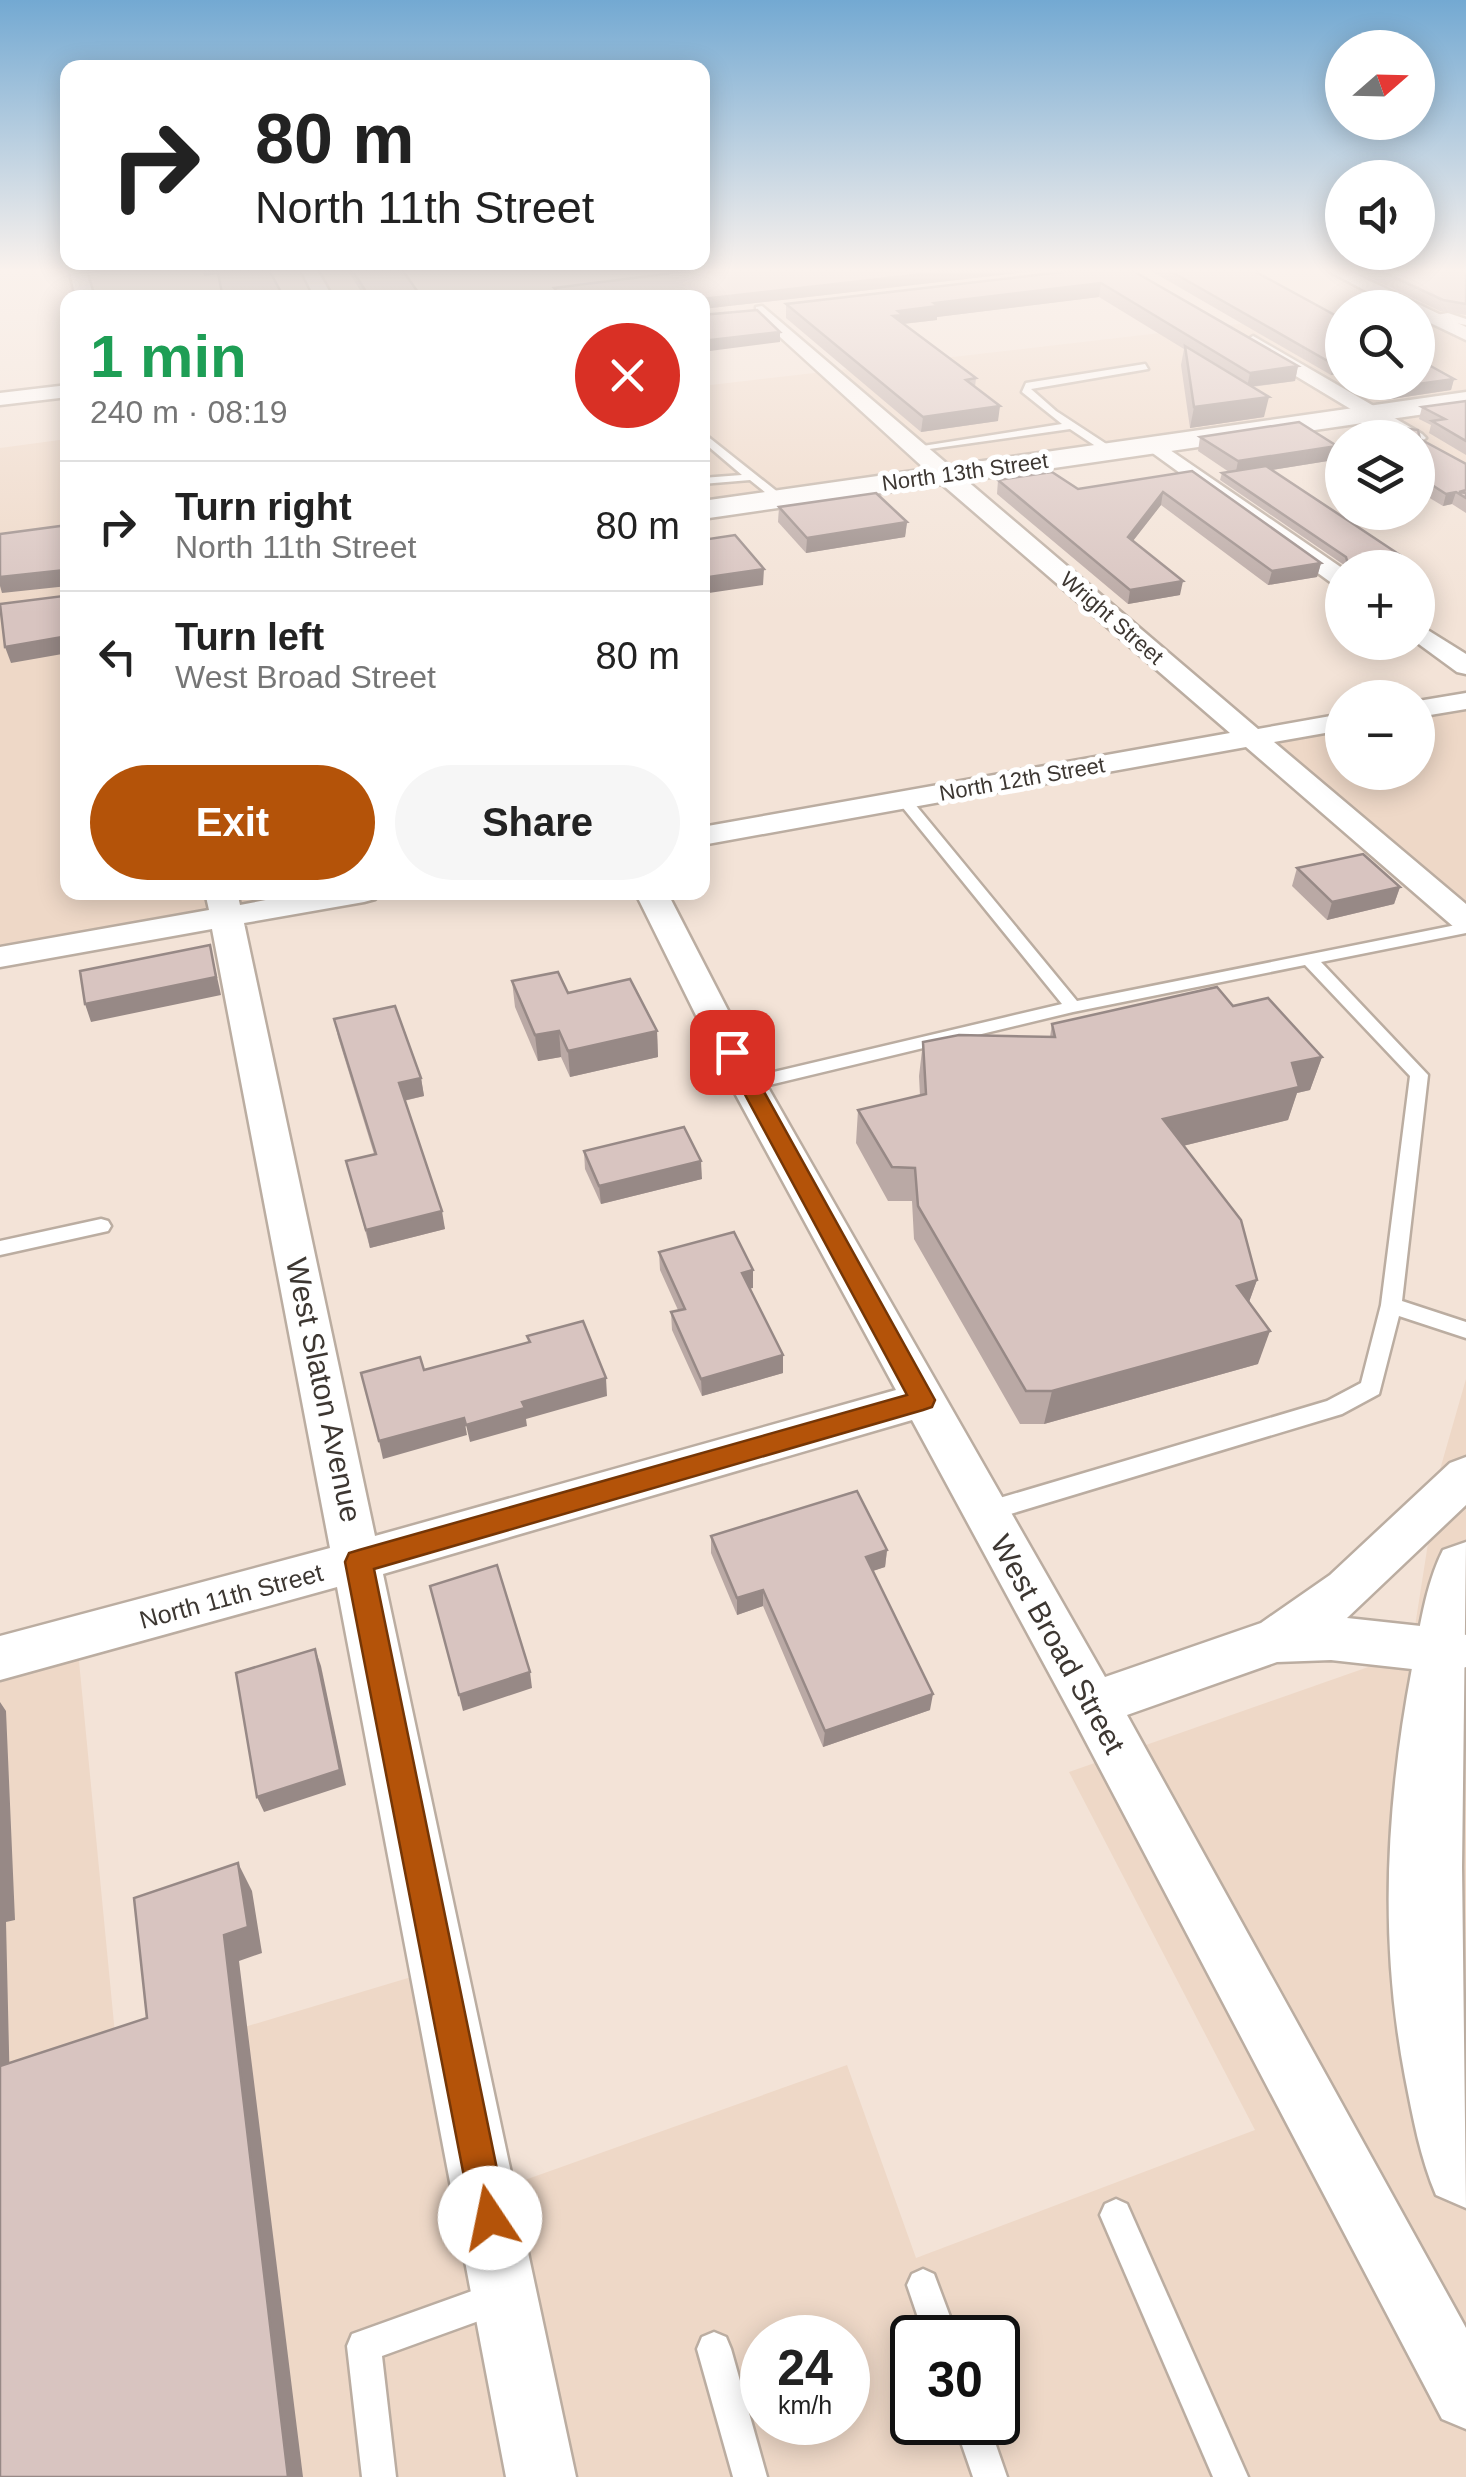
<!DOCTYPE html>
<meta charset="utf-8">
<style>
body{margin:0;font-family:Arial,sans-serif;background:#f6f6f6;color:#222;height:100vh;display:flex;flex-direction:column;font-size:38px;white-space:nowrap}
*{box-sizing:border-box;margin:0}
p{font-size:32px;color:#767676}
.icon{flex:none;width:55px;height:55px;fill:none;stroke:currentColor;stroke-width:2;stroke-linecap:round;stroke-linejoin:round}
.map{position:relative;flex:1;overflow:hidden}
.details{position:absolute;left:60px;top:290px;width:650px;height:610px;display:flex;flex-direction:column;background:#fff;border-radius:20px;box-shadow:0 5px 25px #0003}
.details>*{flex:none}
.top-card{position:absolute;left:60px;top:60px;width:650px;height:210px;border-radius:20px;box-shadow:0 5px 25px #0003;background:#fff;color:#222;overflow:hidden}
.needle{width:65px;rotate:70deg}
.fabs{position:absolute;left:1325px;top:30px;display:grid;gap:20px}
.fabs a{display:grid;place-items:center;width:110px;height:110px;border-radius:50%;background:#fff;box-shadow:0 5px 25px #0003;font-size:50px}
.speed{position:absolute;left:740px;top:2315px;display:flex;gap:20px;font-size:50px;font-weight:700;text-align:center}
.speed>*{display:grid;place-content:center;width:130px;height:130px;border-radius:50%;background:#fff;box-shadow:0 5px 25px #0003;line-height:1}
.speed small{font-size:25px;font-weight:400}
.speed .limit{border:5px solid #111;border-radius:15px;background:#fff;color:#111}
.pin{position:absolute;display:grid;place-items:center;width:85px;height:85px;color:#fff;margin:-42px;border-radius:20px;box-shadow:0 5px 15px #0006}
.me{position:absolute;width:110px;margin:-55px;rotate:349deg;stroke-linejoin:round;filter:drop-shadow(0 0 8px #0008)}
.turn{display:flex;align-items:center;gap:35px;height:210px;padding:0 30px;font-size:45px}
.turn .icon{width:130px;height:130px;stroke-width:2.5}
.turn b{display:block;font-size:70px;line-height:85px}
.round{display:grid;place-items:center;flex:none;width:105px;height:105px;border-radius:52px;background:#f6f6f6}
.overview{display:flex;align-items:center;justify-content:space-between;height:170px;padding:0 30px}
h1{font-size:60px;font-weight:700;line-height:75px;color:#1e9e55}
.button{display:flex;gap:20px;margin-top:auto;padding:20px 30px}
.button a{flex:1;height:115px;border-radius:60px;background:#b45309;color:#fff;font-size:40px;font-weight:700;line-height:115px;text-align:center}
.button a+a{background:#f6f6f6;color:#222}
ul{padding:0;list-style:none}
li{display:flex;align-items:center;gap:30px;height:130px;padding:0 30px;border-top:2px solid #e0e0e0}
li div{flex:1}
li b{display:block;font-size:38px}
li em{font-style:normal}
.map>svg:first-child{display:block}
</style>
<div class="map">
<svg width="1466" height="2477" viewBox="0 0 1466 2477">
<rect width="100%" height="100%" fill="#f3e3d7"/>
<!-- built -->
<g fill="#eed8c7" fill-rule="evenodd">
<polygon points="1466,298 1466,471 1418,444 1418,438 1367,415 703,508 702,386 1342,312 1342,382 1418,382 1418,308 1380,307"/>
<polygon points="67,439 68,892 372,893 0,962 0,448"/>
<polygon points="1466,696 1466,927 1244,736 1342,719 1342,772 1418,772 1418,705"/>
<path d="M1466,1379V2477H0V1653L76,1630L118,2065L418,1975L469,2200L847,2065L916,2258L1255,2130L1069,1772L1411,1652L1439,1473ZM762,2338H848V2422H762ZM912,2338H998V2422H912Z"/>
</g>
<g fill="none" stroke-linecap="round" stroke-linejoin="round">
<defs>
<g id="lane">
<polygon points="1448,313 1466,319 1466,325 1426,317"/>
<polygon points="1145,364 1148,369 1031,389 1056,411 1114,449 1114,453 1106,453 1070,429 915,451 910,448 1062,424 1022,392 1026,383"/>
<polygon points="702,432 784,497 784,501 776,501 750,480 702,484 702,478 742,475 702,441"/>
<polygon points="904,796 909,797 1077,1001 1466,923 1466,933 1321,962 1428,1075 1402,1301 1466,1322 1466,1338 1399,1316 1379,1394 1342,1414 984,1522 976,1519 972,1512 976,1505 1327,1401 1361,1383 1381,1305 1410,1076 1305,965 1073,1012 748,1090 742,1088 739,1084 748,1078 1062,1004 899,803 899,797"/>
<polygon points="101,1219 108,1221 111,1226 108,1231 0,1255 0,1241"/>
<polygon points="1116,2199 1127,2204 1248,2477 1213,2477 1100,2215 1105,2204"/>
<polygon points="923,2269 934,2274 958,2338 925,2338 907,2285 912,2274"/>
<polygon points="497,2282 509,2286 513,2298 509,2310 382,2356 396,2477 362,2477 347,2346 352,2334"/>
<polygon points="714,2332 726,2337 731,2349 767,2477 733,2477 697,2349 702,2337"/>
<polygon points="954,2422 988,2422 1007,2477 973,2477"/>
</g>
<g id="street">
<polygon points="69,268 85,268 94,298 76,298"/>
<polygon points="300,268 316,268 333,298 315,298"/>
<polygon points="1323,268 1343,268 1466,327 1466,340 1418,317 1418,308 1398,308"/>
<polygon points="762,306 1258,729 1342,714 1342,730 1274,742 1466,904 1466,931 1455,928 1246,747 702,845 702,827 1230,733 937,480 756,315 756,307"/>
<polygon points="1253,336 1422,434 1426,438 1418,444 1418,438 1399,438 1246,346 1244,342"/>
<polygon points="68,385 68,397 0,405 0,393"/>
<polygon points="1154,439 1342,568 1342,586 1333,584 1147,449 1143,445 1147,441"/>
<polygon points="1418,624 1466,654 1466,674 1457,672 1416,642"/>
<polygon points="1466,693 1466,709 1418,717 1418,701"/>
<polygon points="205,892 237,892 240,905 307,892 380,892 375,899 364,902 244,923 375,1536 896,1390 730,1084 635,892 667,892 766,1084 1105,1677 1261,1623 1330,1575 1450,1463 1466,1457 1466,1505 1347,1618 1448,1629 1466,1635 1466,1667 1448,1673 1331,1660 1277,1662 1127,1715 1466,2328 1466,2429 1442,2419 1075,1721 912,1420 383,1574 576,2477 506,2477 337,1587 0,1680 0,1636 330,1548 212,929 0,967 0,947 209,910"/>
</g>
<g id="secondary">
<polygon points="1466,392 1466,408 702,519 702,501"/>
<path d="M1466,1542L1462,1867L1466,2208L1436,2195C1420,2157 1413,2118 1405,2077C1379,1940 1386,1805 1412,1668C1420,1628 1425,1586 1443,1550Z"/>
</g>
</defs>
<!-- lane casing -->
<use href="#lane" stroke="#bbada1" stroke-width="5"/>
<!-- street casing -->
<use href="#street" stroke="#bbada1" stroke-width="5"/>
<!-- secondary casing -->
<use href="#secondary" stroke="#bbada1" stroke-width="5"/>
<!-- lane -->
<use href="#lane" fill="#fff" fill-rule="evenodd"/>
<!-- street -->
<use href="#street" fill="#fff" fill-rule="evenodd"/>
<!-- secondary -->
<use href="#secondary" fill="#fff" fill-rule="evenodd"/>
</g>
<!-- wall -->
<g fill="#baa9a5">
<polygon points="346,268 401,268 422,298 365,298"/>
<polygon points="713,268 1063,268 702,309 702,298 555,298 554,288"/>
<polygon points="1097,268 1298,366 1295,381 1252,387 1264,417 1190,428 1181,365 1184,349 1099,297 937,317 937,320 903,324 976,378 975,387 998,421 921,432 786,318 786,304"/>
<polygon points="1146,268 1262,268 1259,274 1342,319 1342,376 1340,374 1331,375"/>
<polygon points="1350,268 1466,268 1466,315 1440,311"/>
<polygon points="1454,379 1451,390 1385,400 1355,382 1418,382"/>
<polygon points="1466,401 1466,455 1429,433 1431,425 1419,419 1422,407"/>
<polygon points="1396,427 1418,430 1420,439 1466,464 1466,513 1452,504 1443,506 1418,491 1418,438 1346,438 1347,434"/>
<polygon points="1200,437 1334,460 1272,470 1400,555 1398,563 1371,568 1345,568 1344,565 1220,480 1222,473 1229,472 1198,451"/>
<polygon points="1192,471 1321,563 1317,577 1268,585 1161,505 1133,541 1180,595 1128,604 997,494 998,480 1078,489"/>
<polygon points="779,507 907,522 905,537 806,553 778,522"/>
<polygon points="1297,868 1400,887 1394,904 1327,920 1292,886"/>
<polygon points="512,981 568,993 657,1031 658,1057 570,1077 561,1057 538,1061 515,1007"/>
<polygon points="1233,1006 1322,1057 1310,1090 1297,1093 1288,1120 1183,1146 1257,1280 1249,1302 1258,1364 1044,1424 1020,1424 914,1239 912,1201 888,1201 856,1143 858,1110 920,1096 919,1076 923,1042 1050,1037 1052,1024"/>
<polygon points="334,1019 421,1078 424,1096 404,1101 445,1229 370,1248 346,1161 374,1154 338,1037"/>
<polygon points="584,1151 702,1179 601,1204 585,1169"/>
<polygon points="659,1252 753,1270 753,1288 750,1288 783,1373 702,1396 672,1330 671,1312 678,1310 660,1270"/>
<polygon points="711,1536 887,1550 885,1567 872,1571 930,1710 823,1747 763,1606 737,1615 711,1553"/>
</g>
<!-- shaded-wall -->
<g fill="#978986">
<polygon points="202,268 218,268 219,274 204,276"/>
<polygon points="976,268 1063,268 702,309 702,299"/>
<polygon points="1101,283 1099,297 937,317 937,320 902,324 893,316 898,311 934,303"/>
<polygon points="780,332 780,342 702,352 702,341"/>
<polygon points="1342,363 1340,374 1331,375 1333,364"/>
<polygon points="1298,366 1295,381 1247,387 1250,373"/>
<polygon points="1454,379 1451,390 1385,400 1389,388"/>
<polygon points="1269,397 1264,417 1190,428 1194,407"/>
<polygon points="1000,406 998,421 921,432 923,417"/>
<polygon points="1337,446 1334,460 1235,476 1238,461"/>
<polygon points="1163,492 1161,505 1125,551 1128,537"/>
<polygon points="1456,492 1452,504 1443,506 1446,494"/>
<polygon points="907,522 905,537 806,553 807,538"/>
<polygon points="1400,555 1398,563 1371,568 1347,568 1348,564"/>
<polygon points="1321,563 1317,577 1268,585 1272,571"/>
<polygon points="764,569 763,585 702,594 702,578"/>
<polygon points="66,570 68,586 2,593 0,586 0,577"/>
<polygon points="1183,581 1180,595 1128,604 1130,590"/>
<polygon points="68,636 68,653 11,663 5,647"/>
<polygon points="1400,887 1394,904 1327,920 1332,902"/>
<polygon points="210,945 221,995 91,1022 85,1004"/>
<polygon points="559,1031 561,1057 538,1061 535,1035"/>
<polygon points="657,1031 658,1057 570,1077 568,1051"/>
<polygon points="1322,1057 1310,1090 1297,1093 1288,1120 1154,1153 1163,1119 1292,1063"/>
<polygon points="421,1078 424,1096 402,1101 399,1083"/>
<polygon points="701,1161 702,1179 601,1204 599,1186"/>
<polygon points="442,1211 445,1229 370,1248 366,1230"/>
<polygon points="753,1270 753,1288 742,1290 742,1273"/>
<polygon points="1257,1280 1245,1313 1237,1286"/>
<polygon points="1270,1331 1258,1364 1044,1424 1052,1391"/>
<polygon points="783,1355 783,1373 702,1396 701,1379"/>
<polygon points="606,1378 607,1396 526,1419 527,1426 470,1442 466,1425 522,1402"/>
<polygon points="464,1418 467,1435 383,1459 379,1441"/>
<polygon points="887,1550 885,1567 864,1574 866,1557"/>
<polygon points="763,1590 763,1606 737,1615 737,1598"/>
<polygon points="315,1649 321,1666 346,1785 264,1812 257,1797"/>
<polygon points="530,1672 532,1688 463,1711 459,1695"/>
<polygon points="933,1694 930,1710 823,1747 825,1731"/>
<polygon points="0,1702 6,1711 15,1920 6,1922 10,2093 0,2083"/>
<polygon points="238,1863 252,1891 262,1953 239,1961 303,2477 288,2477 224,1935"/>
</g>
<!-- building -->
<g fill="#d8c4c0" stroke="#978986" stroke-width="2.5">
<polygon points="217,268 268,268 284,298 205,298 222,293"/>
<polygon points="351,268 401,268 422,298 370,298"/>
<polygon points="713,268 976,268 702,299 563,298 554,288"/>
<polygon points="1097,268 1128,268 1298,366 1250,373 1101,283 934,303 938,306 898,311 903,315 893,316 976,378 966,380 1000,406 923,417 786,304"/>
<polygon points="1165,268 1259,268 1256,272 1342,319 1342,363 1333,364"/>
<polygon points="1374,268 1466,268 1466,304 1443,300"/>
<polygon points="757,310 780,332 702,341 702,315"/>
<polygon points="1185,346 1269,397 1194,407"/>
<polygon points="1418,359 1454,379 1389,388 1378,382 1418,382"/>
<polygon points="1466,401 1466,441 1432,421 1445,419 1422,407"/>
<polygon points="1299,422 1337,446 1238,461 1200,437"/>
<polygon points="1396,427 1418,430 1420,439 1466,464 1466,490 1459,492 1466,493 1466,498 1456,492 1446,494 1418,476 1418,438 1353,438 1347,434"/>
<polygon points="1266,466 1400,555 1348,564 1346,557 1222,473"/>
<polygon points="1192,471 1321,563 1272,571 1163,492 1128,537 1183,581 1130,590 998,480 1052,472 1078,489"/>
<polygon points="876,493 907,522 807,538 779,507"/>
<polygon points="68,525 68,636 5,647 0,604 64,596 66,570 0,577 0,534"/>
<polygon points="735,535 764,569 702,578 702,540"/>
<polygon points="1363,854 1400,887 1332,902 1297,868"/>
<polygon points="210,945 216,977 85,1004 80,971"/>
<polygon points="558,972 568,993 630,979 657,1031 568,1051 559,1031 535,1035 512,981"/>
<polygon points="1217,987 1233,1006 1268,998 1322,1057 1292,1063 1299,1087 1163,1119 1241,1220 1257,1280 1237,1286 1270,1331 1052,1391 1026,1391 918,1206 915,1168 892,1167 858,1110 926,1094 923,1042 959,1035 1055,1037 1052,1024"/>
<polygon points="395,1006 421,1078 399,1083 442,1211 366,1230 346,1161 376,1154 334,1019"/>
<polygon points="684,1127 701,1161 599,1186 584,1151"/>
<polygon points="734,1232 753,1270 742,1273 783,1355 701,1379 671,1312 685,1309 659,1252"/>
<polygon points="583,1321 606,1378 522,1402 525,1408 466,1425 464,1418 379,1441 361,1373 420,1357 424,1370 530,1342 527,1336"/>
<polygon points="857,1491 887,1550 866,1557 933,1694 825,1731 763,1590 737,1598 711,1536"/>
<polygon points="497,1565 530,1672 459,1695 430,1586"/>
<polygon points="315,1649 340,1770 257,1797 236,1673"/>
<polygon points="238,1863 248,1927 224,1935 288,2477 0,2477 0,2066 147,2018 134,1898"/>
</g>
<!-- sky -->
<linearGradient id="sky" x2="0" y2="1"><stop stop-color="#73a9d2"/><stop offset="0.44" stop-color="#faf2ed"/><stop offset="1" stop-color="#faf2ed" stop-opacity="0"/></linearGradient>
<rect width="1466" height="614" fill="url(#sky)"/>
<!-- route -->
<polygon fill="#b45309" stroke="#753606" stroke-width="2.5" points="732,1045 742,1052 935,1400 932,1407 923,1410 374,1569 507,2218 502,2231 490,2236 477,2231 472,2218 345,1562 349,1553 359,1550 907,1395 722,1052"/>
<g text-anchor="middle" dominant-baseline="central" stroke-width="10" stroke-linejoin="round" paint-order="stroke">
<!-- far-street labels -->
<g font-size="22" fill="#3d3732" stroke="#fff">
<text transform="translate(965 472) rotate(-8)">North 13th Street</text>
<text transform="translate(1112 618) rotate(41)">Wright Street</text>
<text transform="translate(1022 779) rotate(-10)">North 12th Street</text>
</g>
<!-- street labels -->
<g font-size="25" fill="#3d3732" stroke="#fff">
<text transform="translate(231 1596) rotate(-15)">North 11th Street</text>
</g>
<!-- near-street labels -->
<g font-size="30" fill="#3d3732" stroke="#fff">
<text transform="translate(324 1390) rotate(78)">West Slaton Avenue</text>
<text transform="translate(1058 1644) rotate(61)">West Broad Street</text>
</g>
</g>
</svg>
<div class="fabs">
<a><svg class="needle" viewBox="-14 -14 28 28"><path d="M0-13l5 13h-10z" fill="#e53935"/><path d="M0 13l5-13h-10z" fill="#767676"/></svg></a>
<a><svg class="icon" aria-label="sound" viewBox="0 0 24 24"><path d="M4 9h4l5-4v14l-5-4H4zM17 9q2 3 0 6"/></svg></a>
<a><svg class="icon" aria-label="search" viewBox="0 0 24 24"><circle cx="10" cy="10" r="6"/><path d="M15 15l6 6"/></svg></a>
<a><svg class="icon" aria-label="layers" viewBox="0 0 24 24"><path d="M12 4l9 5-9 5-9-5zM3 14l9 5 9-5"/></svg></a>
<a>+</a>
<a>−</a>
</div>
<div class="speed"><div>24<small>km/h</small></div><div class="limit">30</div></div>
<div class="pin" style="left:732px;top:1052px;background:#d93025"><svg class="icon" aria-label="arrive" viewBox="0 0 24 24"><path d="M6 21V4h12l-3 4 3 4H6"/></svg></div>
<svg class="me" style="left:490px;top:2218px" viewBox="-20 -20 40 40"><circle r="19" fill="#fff"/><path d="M0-13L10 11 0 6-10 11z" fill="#b45309"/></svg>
<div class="top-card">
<div class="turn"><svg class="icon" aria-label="right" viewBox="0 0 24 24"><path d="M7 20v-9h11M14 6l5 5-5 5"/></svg><div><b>80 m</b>North 11th Street</div></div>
</div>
<section class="details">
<div class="overview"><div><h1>1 min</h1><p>240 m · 08:19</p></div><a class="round" style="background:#d93025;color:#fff"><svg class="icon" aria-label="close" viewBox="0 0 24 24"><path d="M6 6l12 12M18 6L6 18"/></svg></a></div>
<ul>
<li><svg class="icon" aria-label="right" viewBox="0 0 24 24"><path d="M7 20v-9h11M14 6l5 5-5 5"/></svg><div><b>Turn right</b><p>North 11th Street</p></div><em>80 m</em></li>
<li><svg class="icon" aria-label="left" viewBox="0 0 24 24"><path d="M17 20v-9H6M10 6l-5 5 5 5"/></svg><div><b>Turn left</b><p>West Broad Street</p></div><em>80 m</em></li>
</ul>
<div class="button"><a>Exit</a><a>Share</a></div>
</section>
</div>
